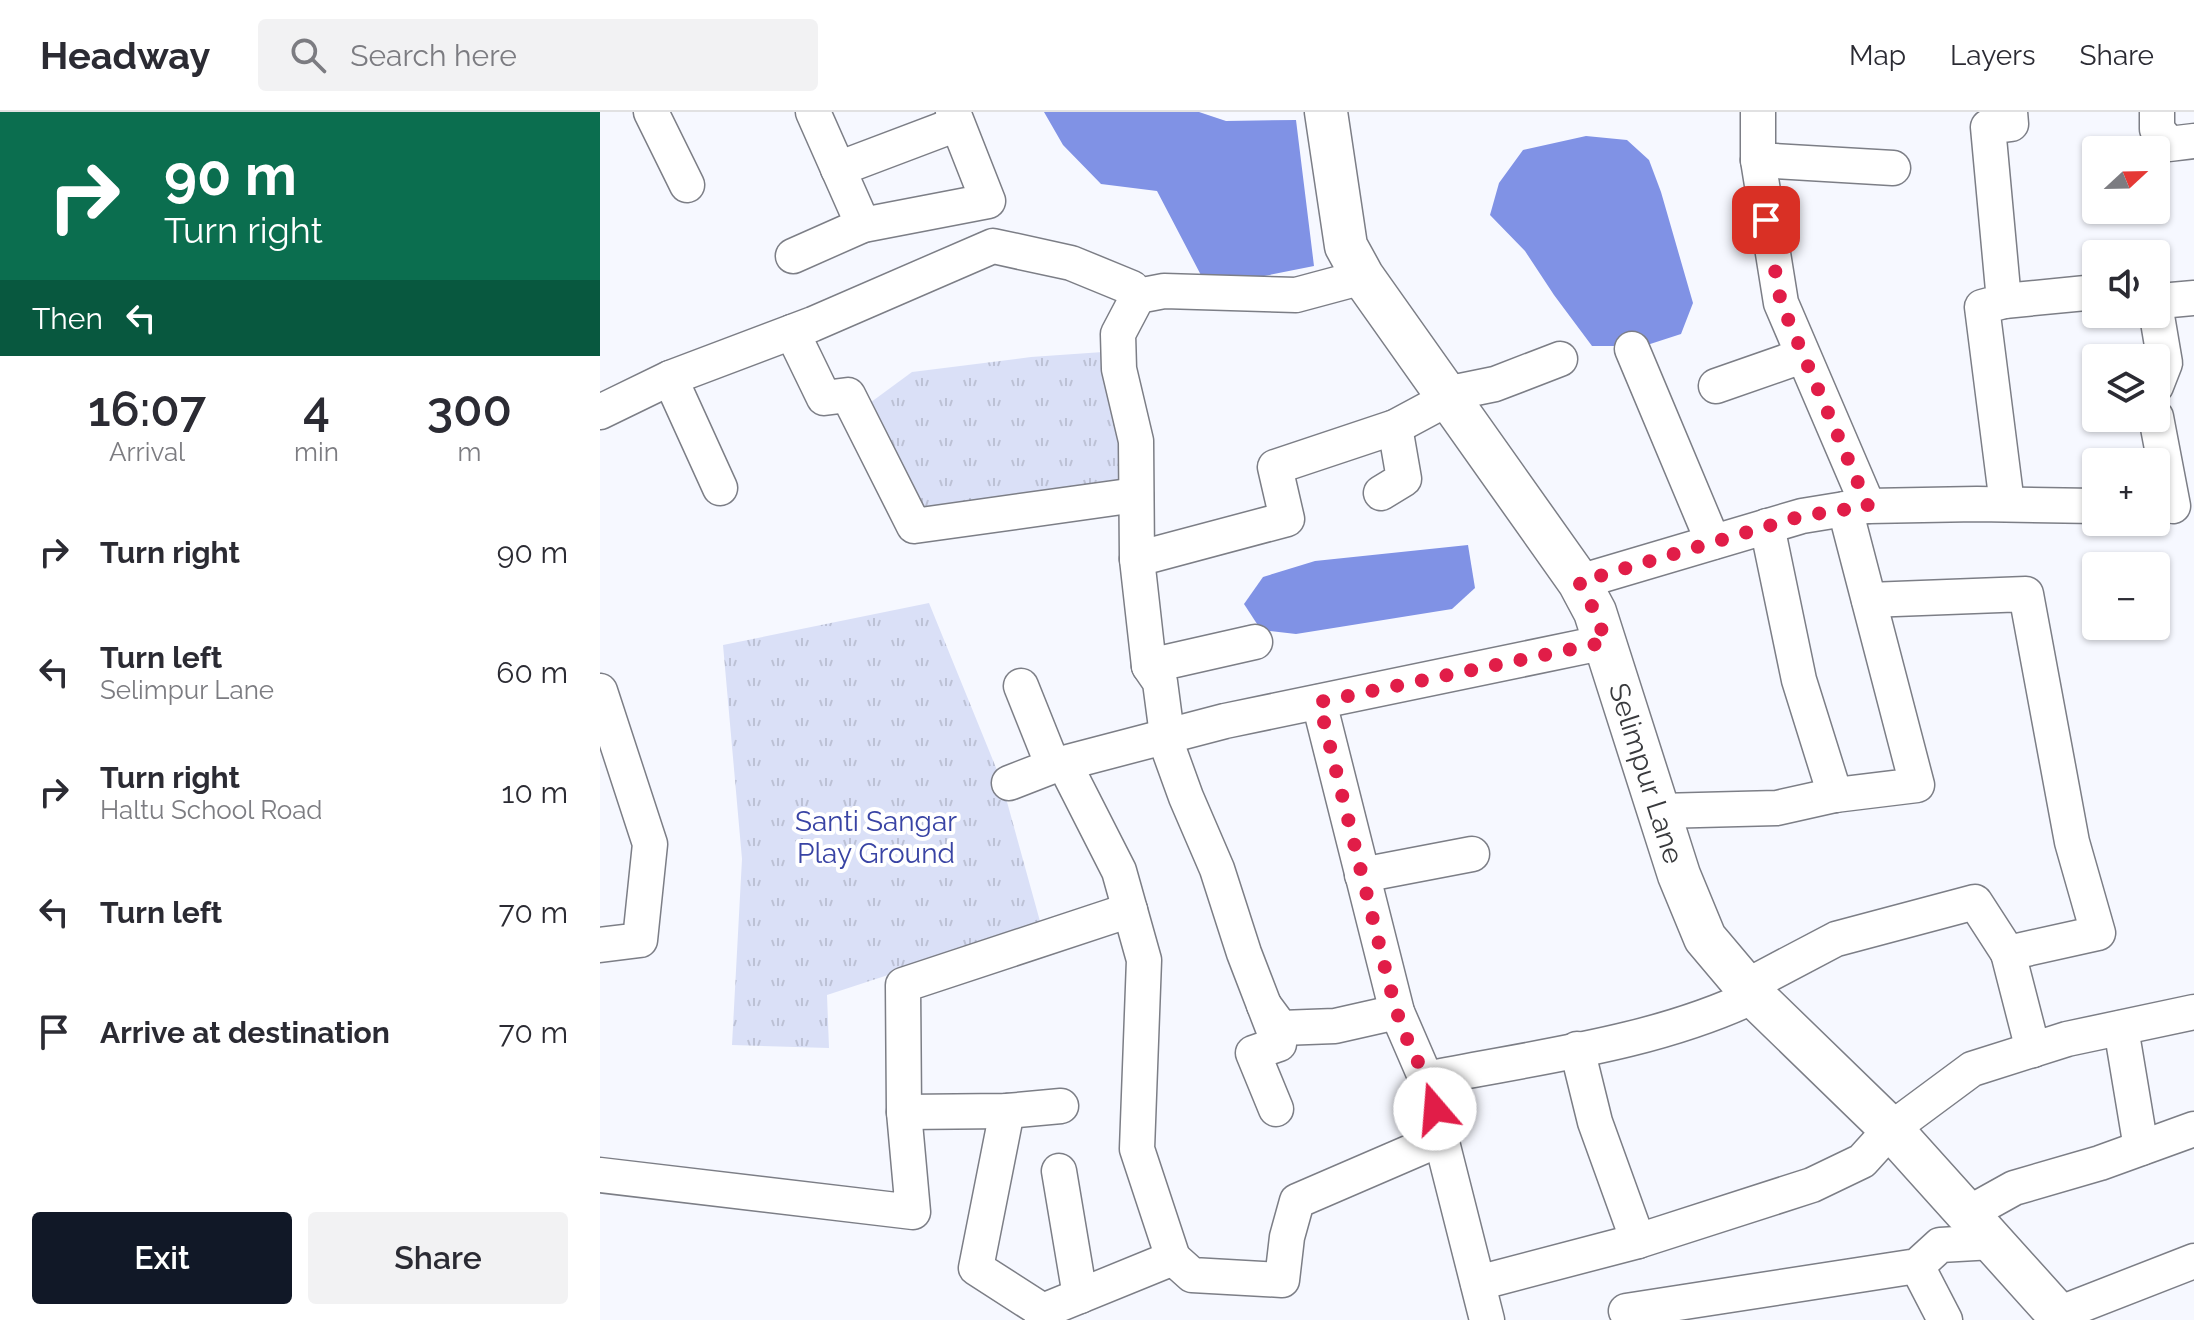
<!DOCTYPE html>
<meta charset="utf-8">
<style>
body{margin:0;font-family:Raleway,sans-serif;background:#f2f2f3;color:#2b2b33;height:100vh;display:flex;flex-direction:column;font-size:30px;white-space:nowrap}
*{box-sizing:border-box;margin:0}
p{font-size:26px;color:#7c7c81}
.icon{flex:none;width:44px;height:44px;fill:none;stroke:currentColor;stroke-width:2;stroke-linecap:round;stroke-linejoin:round}
.map{position:relative;flex:1;overflow:hidden}
.sheet{display:flex;flex-direction:column;background:#fff;width:600px}
.sheet>*{flex:none}
.guide{background:#0b6e4f;color:#fff;overflow:hidden}
.needle{width:52px;rotate:68deg}
.fabs{position:absolute;left:1482px;top:24px;display:grid;gap:16px}
.fabs a{display:grid;place-items:center;width:88px;height:88px;border-radius:8px;background:#fff;box-shadow:0 2px 6px #0004;font-size:40px}
.pin{position:absolute;display:grid;place-items:center;width:68px;height:68px;color:#fff;margin:-34px;border-radius:16px;box-shadow:0 4px 12px #0006}
.me{position:absolute;width:88px;margin:-44px;rotate:342deg;stroke-linejoin:round;filter:drop-shadow(0 0 6px #0008)}
.turn{display:flex;align-items:center;gap:28px;height:168px;padding:0 32px;font-size:36px}
.turn .icon{width:104px;height:104px;stroke-width:2.5}
.turn b{display:block;font-size:56px;line-height:68px}
.then{display:flex;align-items:center;height:76px;padding:0 32px;background:#0003;gap:16px;font-size:30px}
.eta{display:flex;justify-content:space-evenly;align-items:center;height:136px;text-align:center}
.eta b{font-size:48px;font-weight:600;line-height:56px}
.cta{display:flex;gap:16px;margin-top:auto;padding:16px 32px}
.cta a{flex:1;height:92px;border-radius:8px;background:#111827;color:#fff;font-size:32px;font-weight:600;line-height:92px;text-align:center}
.cta a+a{background:#f2f2f3;color:#2b2b33}
ul{padding:0;list-style:none}
li{display:flex;align-items:center;gap:24px;height:120px;padding:0 32px}
li div{flex:1}
li b{display:block;font-size:30px}
li em{font-style:normal}
header{display:flex;align-items:center;gap:48px;box-sizing:border-box;height:112px;padding:0 40px;background:#fff;border-bottom:2px solid #e1e1e2}
header strong{font-size:38px}
nav{display:flex;gap:44px;margin-inline-start:auto;font-size:28px}
.search{width:560px;height:72px;background:#f2f2f3;display:flex;align-items:center;gap:20px;box-sizing:border-box;padding:0 28px;border-radius:8px;color:#7c7c81;font-size:30px}
main{display:flex;flex:1;min-height:0}
.map>svg:first-child{display:block}
</style>
<header>
<strong>Headway</strong>
<div class="search"><svg class="icon" aria-label="search" viewBox="0 0 24 24"><circle cx="10" cy="10" r="6"/><path d="M15 15l6 6"/></svg>Search here</div>
<nav><a>Map</a><a>Layers</a><a>Share</a></nav>
</header>
<main>
<section class="sheet">
<div class="guide">
<div class="turn"><svg class="icon" aria-label="right" viewBox="0 0 24 24"><path d="M7 20v-9h11M14 6l5 5-5 5"/></svg><div><b>90 m</b>Turn right</div></div>
<div class="then">Then<svg class="icon" aria-label="left" viewBox="0 0 24 24"><path d="M17 20v-9H6M10 6l-5 5 5 5"/></svg></div>
</div>
<div class="eta">
<div><b>16:07</b><p>Arrival</p></div>
<div><b>4</b><p>min</p></div>
<div><b>300</b><p>m</p></div>
</div>
<ul>
<li><svg class="icon" aria-label="right" viewBox="0 0 24 24"><path d="M7 20v-9h11M14 6l5 5-5 5"/></svg><div><b>Turn right</b></div><em>90 m</em></li>
<li><svg class="icon" aria-label="left" viewBox="0 0 24 24"><path d="M17 20v-9H6M10 6l-5 5 5 5"/></svg><div><b>Turn left</b><p>Selimpur Lane</p></div><em>60 m</em></li>
<li><svg class="icon" aria-label="right" viewBox="0 0 24 24"><path d="M7 20v-9h11M14 6l5 5-5 5"/></svg><div><b>Turn right</b><p>Haltu School Road</p></div><em>10 m</em></li>
<li><svg class="icon" aria-label="left" viewBox="0 0 24 24"><path d="M17 20v-9H6M10 6l-5 5 5 5"/></svg><div><b>Turn left</b></div><em>70 m</em></li>
<li><svg class="icon" aria-label="arrive" viewBox="0 0 24 24"><path d="M6 21V4h12l-3 4 3 4H6"/></svg><div><b>Arrive at destination</b></div><em>70 m</em></li>
</ul>
<div class="cta"><a>Exit</a><a>Share</a></div>
</section>
<div class="map">
<svg width="1594" height="1208" viewBox="0 0 1594 1208">
<defs>
<pattern id="park-tufts" width="24" height="20" patternUnits="userSpaceOnUse" patternTransform="scale(2)"><rect width="24" height="20" fill="#dae0f7"/><path d="M3 7l-1-3M5 7V3M7 7l1-3M15 17l-1-3M17 17v-4M19 17l1-3" fill="none" stroke="#bcc1d5"/></pattern>
</defs>
<rect width="100%" height="100%" fill="#f6f8ff"/>
<!-- park -->
<g fill="url(#park-tufts)">
<polygon points="503,240 529,375 323,407 263,296 312,260 431,245"/>
<polygon points="329,491 401,668 441,813 227,883 229,936 132,933 142,747 123,533"/>
</g>
<!-- water -->
<g fill="#8092e5">
<polygon points="444,0 599,0 626,9 696,8 714,154 649,167 603,167 557,79 501,72 463,33"/>
<polygon points="986,24 1027,28 1049,48 1061,80 1093,191 1081,222 1044,234 992,234 954,183 925,139 890,103 899,71 923,38"/>
<polygon points="868,433 875,476 852,497 696,522 661,518 644,492 663,465 715,449"/>
</g>
<g fill="none" stroke-linecap="round" stroke-linejoin="round">
<defs>
<g id="minor">
<polyline points="51,0 87,73"/>
<polyline points="213,0 263,113"/>
<polyline points="1158,0 1158,48 1181,191 1268,394"/>
<polyline points="1557,0 1557,17 1569,32 1594,29"/>
<polyline points="1158,48 1293,56"/>
<polyline points="238,57 357,12"/>
<polyline points="193,144 263,113 388,89 353,0"/>
<polyline points="1556,182 1560,189 1594,186"/>
<polyline points="1404,189 1496,180"/>
<polyline points="1556,198 1565,251 1556,274"/>
<polyline points="192,220 224,286 248,283 314,414 536,383"/>
<polyline points="1032,237 1113,430"/>
<polyline points="70,266 120,376"/>
<polyline points="1116,274 1202,244"/>
<polyline points="846,282 895,272 960,247"/>
<polyline points="0,300 70,266 213,212 393,134 471,151 532,176 538,184"/>
<polyline points="1556,305 1573,394"/>
<polyline points="781,381 804,367 795,315"/>
<polyline points="1407,392 1382,195 1404,189 1388,15 1411,12 1410,0"/>
<polyline points="1167,414 1199,568 1235,683"/>
<polyline points="537,447 687,407 675,355 795,315 849,286"/>
<polyline points="979,470 1202,404 1245,397 1268,394 1377,392 1496,394"/>
<polyline points="1269,488 1426,482 1472,730 1498,821 1408,841 1433,938"/>
<polyline points="549,554 655,530"/>
<polyline points="421,574 453,654"/>
<polyline points="0,579 50,732 40,828 0,833"/>
<polyline points="719,590 797,900 826,967"/>
<polyline points="409,671 453,654 625,609 1006,530"/>
<polyline points="1060,699 1177,696 1235,683 1317,673 1245,397"/>
<polyline points="762,763 872,742"/>
<polyline points="1145,875 1236,827 1375,790 1408,841"/>
<polyline points="664,893 681,916 735,914 797,900"/>
<polyline points="1521,916 1541,1036"/>
<polyline points="977,937 995,1010 1038,1129"/>
<polyline points="676,997 653,941 679,932 644,841 617,757 586,685 569,638 560,570 549,554 537,447 536,329 519,257 518,222 538,184 564,179 696,183 763,165"/>
<polyline points="407,999 376,1156 443,1199"/>
<polyline points="304,1000 407,999 461,994"/>
<polyline points="459,1059 480,1184"/>
<polyline points="0,1063 313,1100 304,1000 303,873 530,798"/>
<polyline points="1369,1101 1414,1076 1500,1051 1594,1017"/>
<polyline points="573,1146 592,1163 682,1168 687,1125 697,1089 843,1026"/>
<polyline points="1317,1154 1345,1208"/>
<polyline points="878,1171 1038,1129 1212,1073 1262,1049 1291,1017 1372,957 1467,927 1594,900"/>
<polyline points="1026,1199 1317,1154 1340,1133 1393,1130"/>
<polyline points="1458,1202 1594,1149"/>
<polyline points="442,1208 443,1199 573,1146 537,1037 544,848 519,759 464,651"/>
<path d="M887,1208L826,967C936,945 1053,932 1154,884"/>
</g>
<g id="tertiary">
<path id="s1" d="M726,0L746,134L763,165L979,470L995,500L1079,763L1105,826L1154,884L1291,1017L1463,1208"/>
</g>
</defs>
<!-- minor casing -->
<use href="#minor" stroke="#7c7e86" stroke-width="37"/>
<!-- tertiary casing -->
<use href="#tertiary" stroke="#7c7e86" stroke-width="45"/>
<!-- minor -->
<use href="#minor" stroke="#fff" stroke-width="34"/>
<!-- tertiary -->
<use href="#tertiary" stroke="#fff" stroke-width="42"/>
</g>
<g fill="none" stroke-linecap="round" stroke-linejoin="round">
<!-- route -->
<polyline stroke="#e11d48" stroke-width="14" stroke-dasharray="0 25.2" points="835,997 826,967 801,914 788,868 719,590 1006,530 995,500 979,470 1202,404 1268,394 1181,191 1166,108"/>
</g>
<g text-anchor="middle" dominant-baseline="central" stroke-width="8" stroke-linejoin="round" paint-order="stroke">
<!-- street labels -->
<g font-size="28" fill="#393a3d" stroke="#fff">
<text stroke="none"><textPath href="#s1" startOffset="748">Selimpur Lane</textPath></text>
</g>
<!-- park labels -->
<g font-size="28" fill="#3843a4" stroke="#fff">
<text x="276" y="709">Santi Sangar<tspan x="276" dy="32">Play Ground</tspan></text>
</g>
</g>
</svg>
<div class="fabs">
<a><svg class="needle" viewBox="-14 -14 28 28"><path d="M0-13l5 13h-10z" fill="#e53935"/><path d="M0 13l5-13h-10z" fill="#7c7c81"/></svg></a>
<a><svg class="icon" aria-label="sound" viewBox="0 0 24 24"><path d="M4 9h4l5-4v14l-5-4H4zM17 9q2 3 0 6"/></svg></a>
<a><svg class="icon" aria-label="layers" viewBox="0 0 24 24"><path d="M12 4l9 5-9 5-9-5zM3 14l9 5 9-5"/></svg></a>
<a>+</a>
<a>−</a>
</div>
<div class="pin" style="left:1166px;top:108px;background:#d93025"><svg class="icon" aria-label="arrive" viewBox="0 0 24 24"><path d="M6 21V4h12l-3 4 3 4H6"/></svg></div>
<svg class="me" style="left:835px;top:997px" viewBox="-20 -20 40 40"><circle r="19" fill="#fff"/><path d="M0-13L10 11 0 6-10 11z" fill="#e11d48"/></svg>
</div>
</main>
